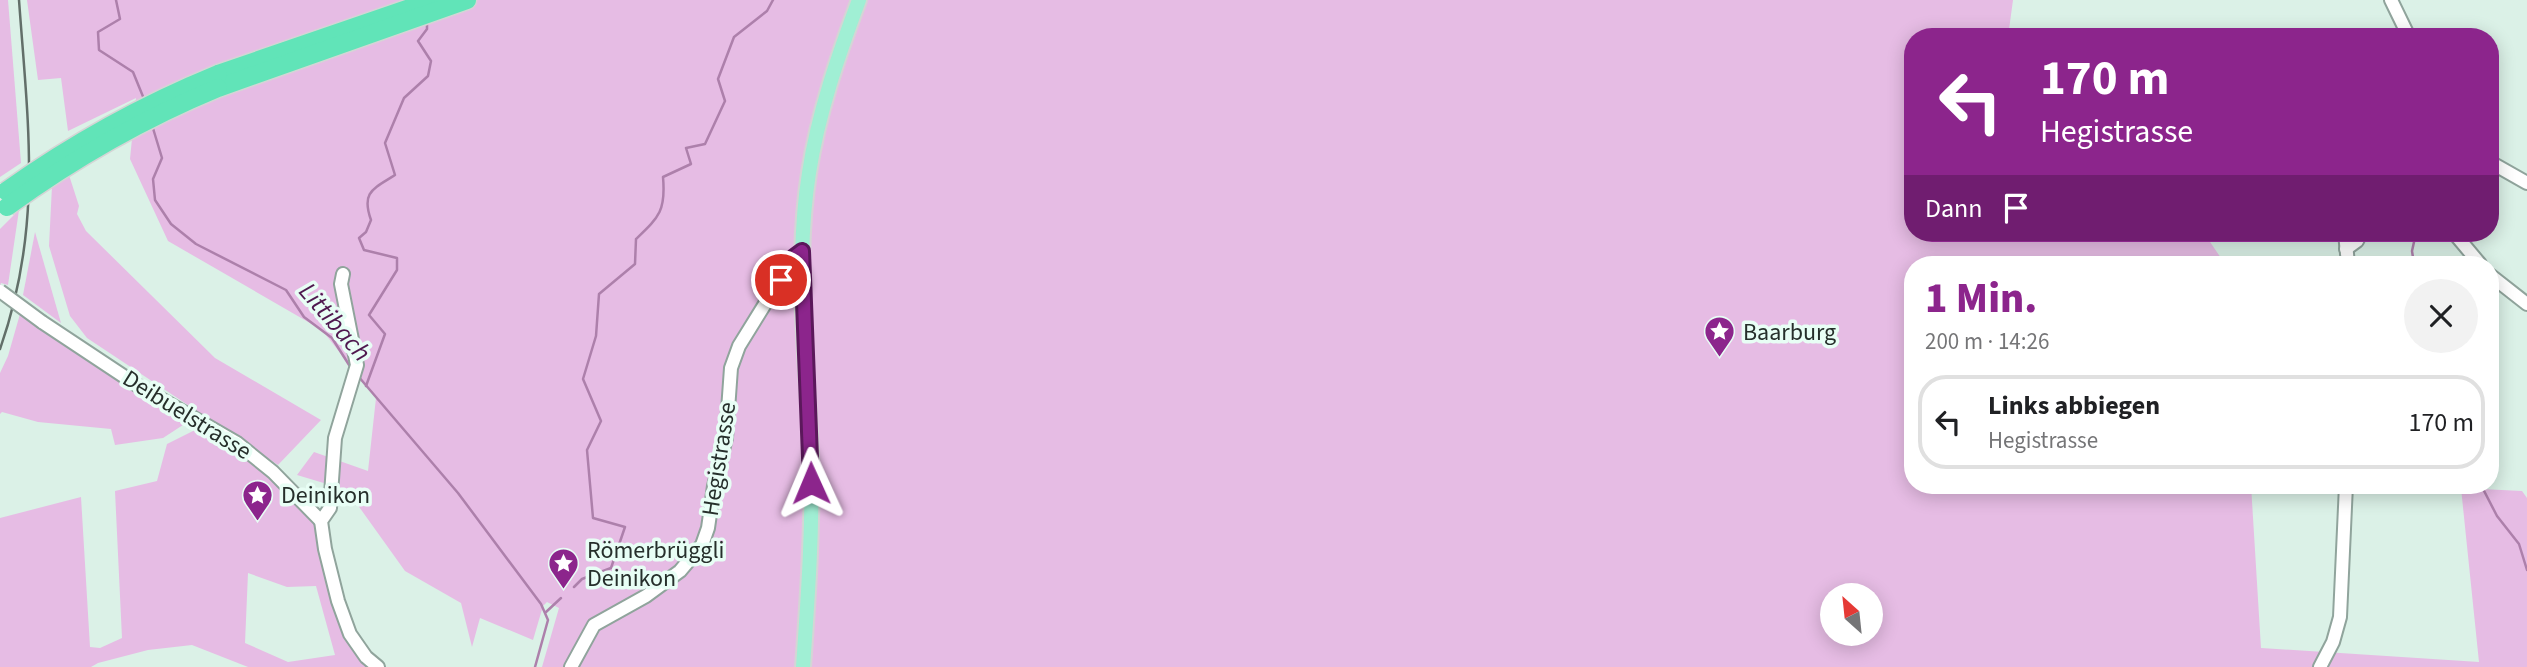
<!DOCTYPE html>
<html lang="de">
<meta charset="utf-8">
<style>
body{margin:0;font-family:"Source Sans 3",sans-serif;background:#f2f2f2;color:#202124;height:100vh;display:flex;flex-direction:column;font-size:26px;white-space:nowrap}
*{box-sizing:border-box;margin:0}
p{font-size:23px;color:#757577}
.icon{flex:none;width:38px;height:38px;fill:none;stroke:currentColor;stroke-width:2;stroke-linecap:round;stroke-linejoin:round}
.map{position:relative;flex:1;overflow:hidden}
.side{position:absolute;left:1904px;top:256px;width:595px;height:238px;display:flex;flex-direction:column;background:#fff;border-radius:28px;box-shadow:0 4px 18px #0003}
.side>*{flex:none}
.top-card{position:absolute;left:1904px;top:28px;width:595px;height:214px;border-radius:28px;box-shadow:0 4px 18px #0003;background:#8c258c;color:#fff;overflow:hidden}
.needle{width:46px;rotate:333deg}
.tools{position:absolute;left:1820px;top:583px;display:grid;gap:14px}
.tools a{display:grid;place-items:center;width:63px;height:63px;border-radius:50%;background:#fff;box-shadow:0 4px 18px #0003;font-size:35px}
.pin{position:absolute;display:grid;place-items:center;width:60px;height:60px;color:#fff;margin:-30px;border:4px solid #fff;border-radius:50%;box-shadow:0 2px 7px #0007}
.me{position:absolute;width:77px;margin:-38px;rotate:359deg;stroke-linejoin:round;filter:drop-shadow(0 0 5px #0008)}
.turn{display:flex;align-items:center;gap:24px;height:147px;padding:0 21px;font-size:32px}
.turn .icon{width:91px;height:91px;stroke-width:2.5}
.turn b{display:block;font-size:49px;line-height:60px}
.then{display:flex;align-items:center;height:66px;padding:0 21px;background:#0003;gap:14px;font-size:26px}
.round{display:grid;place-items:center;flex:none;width:74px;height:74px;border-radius:37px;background:#f2f2f2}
.overview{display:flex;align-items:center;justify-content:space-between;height:119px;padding:0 21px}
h1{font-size:42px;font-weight:800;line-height:52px;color:#8c258c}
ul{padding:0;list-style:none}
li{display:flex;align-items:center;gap:21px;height:94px;margin:0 14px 10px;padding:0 7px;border:4px solid #e0e0e0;border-radius:28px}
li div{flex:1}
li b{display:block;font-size:26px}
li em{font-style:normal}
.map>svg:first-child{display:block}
</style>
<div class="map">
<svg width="2527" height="667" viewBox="0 0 2527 667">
<rect width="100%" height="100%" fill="#dbf1e7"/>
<!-- green -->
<g fill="#e6bce4" fill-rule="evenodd">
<polygon points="0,0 8,0 21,163 0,177"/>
<path d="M27,0H2013L2008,37H1913V233H2204L2225,264H1913V485H2251L2261,648L2479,662L2461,488L2522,491L2527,498V667H542L559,608L547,602L543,606L533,640L480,618L472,647L461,603L405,571L347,490L297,475L314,452L368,471L376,398L322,330L168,241L130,159L136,98L68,131L61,78L38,80ZM1832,595H1871V634H1832Z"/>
<polygon points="69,175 79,206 77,214 86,231 215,358 321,420 278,465 87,338 70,316 49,246 52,186"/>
<polygon points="19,210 8,285 1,283 0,286 0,229"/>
<polygon points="35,232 61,323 23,295"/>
<polygon points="20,314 186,423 163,438 115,445 111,429 38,422 2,412 0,414 0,373 8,356"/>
<path d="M197,429L271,472L303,508L316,527L319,555L339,621L359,659L367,667H248L192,645L148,650L98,663L91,667H0V518L81,497L90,647L100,648L122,638L115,491L157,481L167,444ZM248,573L287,587L316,586L335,655L288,662L245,643Z"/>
</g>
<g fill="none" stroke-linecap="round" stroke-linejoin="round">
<!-- stream -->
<g stroke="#ad80ab" stroke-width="2.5">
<polyline points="116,0 120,19 98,32 99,50 133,72 144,99"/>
<polyline points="152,125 162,158 153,179 155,200 171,224 196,244 286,290 304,317 332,338 351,368"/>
<polyline points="2414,264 2412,251 2416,233"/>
<polyline points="358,376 458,493 541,604 548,620 535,667"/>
<path d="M366,386L385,334L369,315L397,270V258L364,250L359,238L366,232L371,220C361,192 373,189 395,175L385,143L404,98L428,76L431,61L418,41L427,29V21"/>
<polyline points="2481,485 2497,516 2519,544 2527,570"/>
<path d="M574,587L582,579L611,568L625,527L593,518L587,450L601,421L583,379L596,336L599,294L635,264L636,239C659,217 666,211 663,177L691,164L686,148L705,144L725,101L718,79L734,37L767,11L773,0"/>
<polyline points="546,612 561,598"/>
</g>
<defs>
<g id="minor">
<polyline points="2391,0 2409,37"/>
<polyline points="2490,162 2527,183"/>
<polyline points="2345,233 2348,264"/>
<polyline points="2454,233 2480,264"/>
<polyline points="2346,249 2357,241 2361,233"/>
<polyline points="343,274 341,284 357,365 335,438 330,508 321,521 325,549 338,601 350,634 366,657 378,667"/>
<polyline points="2490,275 2527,304"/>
<polyline points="42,322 140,387 237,443 273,472 321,521"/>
<polyline points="571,667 594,625 646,596 680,571 702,545 708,528 714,486 726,438 731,368 739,346 794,257 802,251"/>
<polyline points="2320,667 2333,642 2340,617 2346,485"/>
</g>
<path id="major" d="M803,667C808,596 813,526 811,455C807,361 794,267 809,173C818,114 838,56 859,0"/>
<g id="highway">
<polyline points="218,74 433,0"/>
<polyline points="218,88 467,0"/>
</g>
</defs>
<!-- minor casing -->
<use href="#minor" stroke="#90a49c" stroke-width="16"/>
<!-- major casing -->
<use href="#major" stroke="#d4d5d5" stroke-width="18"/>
<!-- highway casing -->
<use href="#highway" stroke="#d4d5d5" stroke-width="21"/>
<!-- minor -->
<use href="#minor" stroke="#fff" stroke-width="12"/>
<!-- major -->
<use href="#major" stroke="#a0efd4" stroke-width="14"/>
<!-- highway -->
<use href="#highway" stroke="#61e4b8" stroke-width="18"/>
<!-- rail -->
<path stroke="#626f69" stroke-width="2.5" d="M0,349C43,227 28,125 19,0"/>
<defs>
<polyline id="minor-bridge" points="0,291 42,322"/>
<g id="highway-bridge">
<path d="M6,191C72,144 142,105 218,74"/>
<path d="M7,207C73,159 143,119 218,88"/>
</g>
</defs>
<!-- minor-bridge casing -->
<use href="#minor-bridge" stroke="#90a49c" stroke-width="16" stroke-linecap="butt"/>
<!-- highway-bridge casing -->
<use href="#highway-bridge" stroke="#d4d5d5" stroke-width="21" stroke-linecap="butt"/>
<!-- minor-bridge -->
<use href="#minor-bridge" stroke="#fff" stroke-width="12"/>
<!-- highway-bridge -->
<use href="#highway-bridge" stroke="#61e4b8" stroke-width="18"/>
</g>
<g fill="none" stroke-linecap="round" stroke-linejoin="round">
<defs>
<polyline id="route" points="781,280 794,257 802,251 811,483"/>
</defs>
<!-- route casing -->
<use href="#route" stroke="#5b185b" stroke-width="18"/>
<!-- route -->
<use href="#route" stroke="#8c258c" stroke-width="12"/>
</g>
<!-- icons -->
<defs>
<symbol id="sight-pin" viewBox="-11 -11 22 30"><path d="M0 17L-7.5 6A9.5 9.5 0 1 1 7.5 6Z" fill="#8c258c" stroke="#e8fef5"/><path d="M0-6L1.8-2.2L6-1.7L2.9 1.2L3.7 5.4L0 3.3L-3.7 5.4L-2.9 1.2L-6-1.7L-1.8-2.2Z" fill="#fff"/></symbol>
</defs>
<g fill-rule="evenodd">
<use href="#sight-pin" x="1702" y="314" width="35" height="47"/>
<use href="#sight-pin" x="240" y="478" width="35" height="47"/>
<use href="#sight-pin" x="546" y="546" width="35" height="47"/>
</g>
<g text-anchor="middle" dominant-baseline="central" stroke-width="7" stroke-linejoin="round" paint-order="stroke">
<!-- poi labels -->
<g font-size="24" fill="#262f2b" stroke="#e8fef5" text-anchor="start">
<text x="1743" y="332">Baarburg</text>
<text x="281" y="495">Deinikon</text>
<text x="587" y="550">Römerbrüggli<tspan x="587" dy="28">Deinikon</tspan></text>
</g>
<!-- street labels -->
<g font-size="24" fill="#262f2b" stroke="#e8fef5">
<text transform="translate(187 415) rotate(32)">Deibuelstrasse</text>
<text transform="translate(719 459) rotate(-81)">Hegistrasse</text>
</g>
<!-- water labels -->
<g font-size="26" font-style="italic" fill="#4f184f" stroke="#e8fef5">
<text transform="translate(335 322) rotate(49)">Littibach</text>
</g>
</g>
</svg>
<div class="tools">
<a><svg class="needle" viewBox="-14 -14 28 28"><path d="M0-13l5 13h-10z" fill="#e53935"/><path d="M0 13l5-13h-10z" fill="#757577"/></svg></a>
</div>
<div class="pin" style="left:781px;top:280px;background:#d93025"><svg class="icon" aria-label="arrive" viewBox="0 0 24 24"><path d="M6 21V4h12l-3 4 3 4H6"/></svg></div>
<svg class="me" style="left:811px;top:483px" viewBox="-20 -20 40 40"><path d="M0-17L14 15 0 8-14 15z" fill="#8c258c" stroke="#fff" stroke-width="4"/></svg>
<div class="top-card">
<div class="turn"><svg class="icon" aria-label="left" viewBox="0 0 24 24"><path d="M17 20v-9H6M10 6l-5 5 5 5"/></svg><div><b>170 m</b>Hegistrasse</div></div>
<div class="then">Dann<svg class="icon" aria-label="arrive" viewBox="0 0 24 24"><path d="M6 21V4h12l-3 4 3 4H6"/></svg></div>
</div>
<section class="side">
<div class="overview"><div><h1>1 Min.</h1><p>200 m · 14:26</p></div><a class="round"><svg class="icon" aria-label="close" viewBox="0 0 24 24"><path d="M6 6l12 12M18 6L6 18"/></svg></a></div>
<ul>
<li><svg class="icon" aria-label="left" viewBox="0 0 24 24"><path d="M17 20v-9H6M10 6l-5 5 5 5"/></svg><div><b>Links abbiegen</b><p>Hegistrasse</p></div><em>170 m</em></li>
</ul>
</section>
</div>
